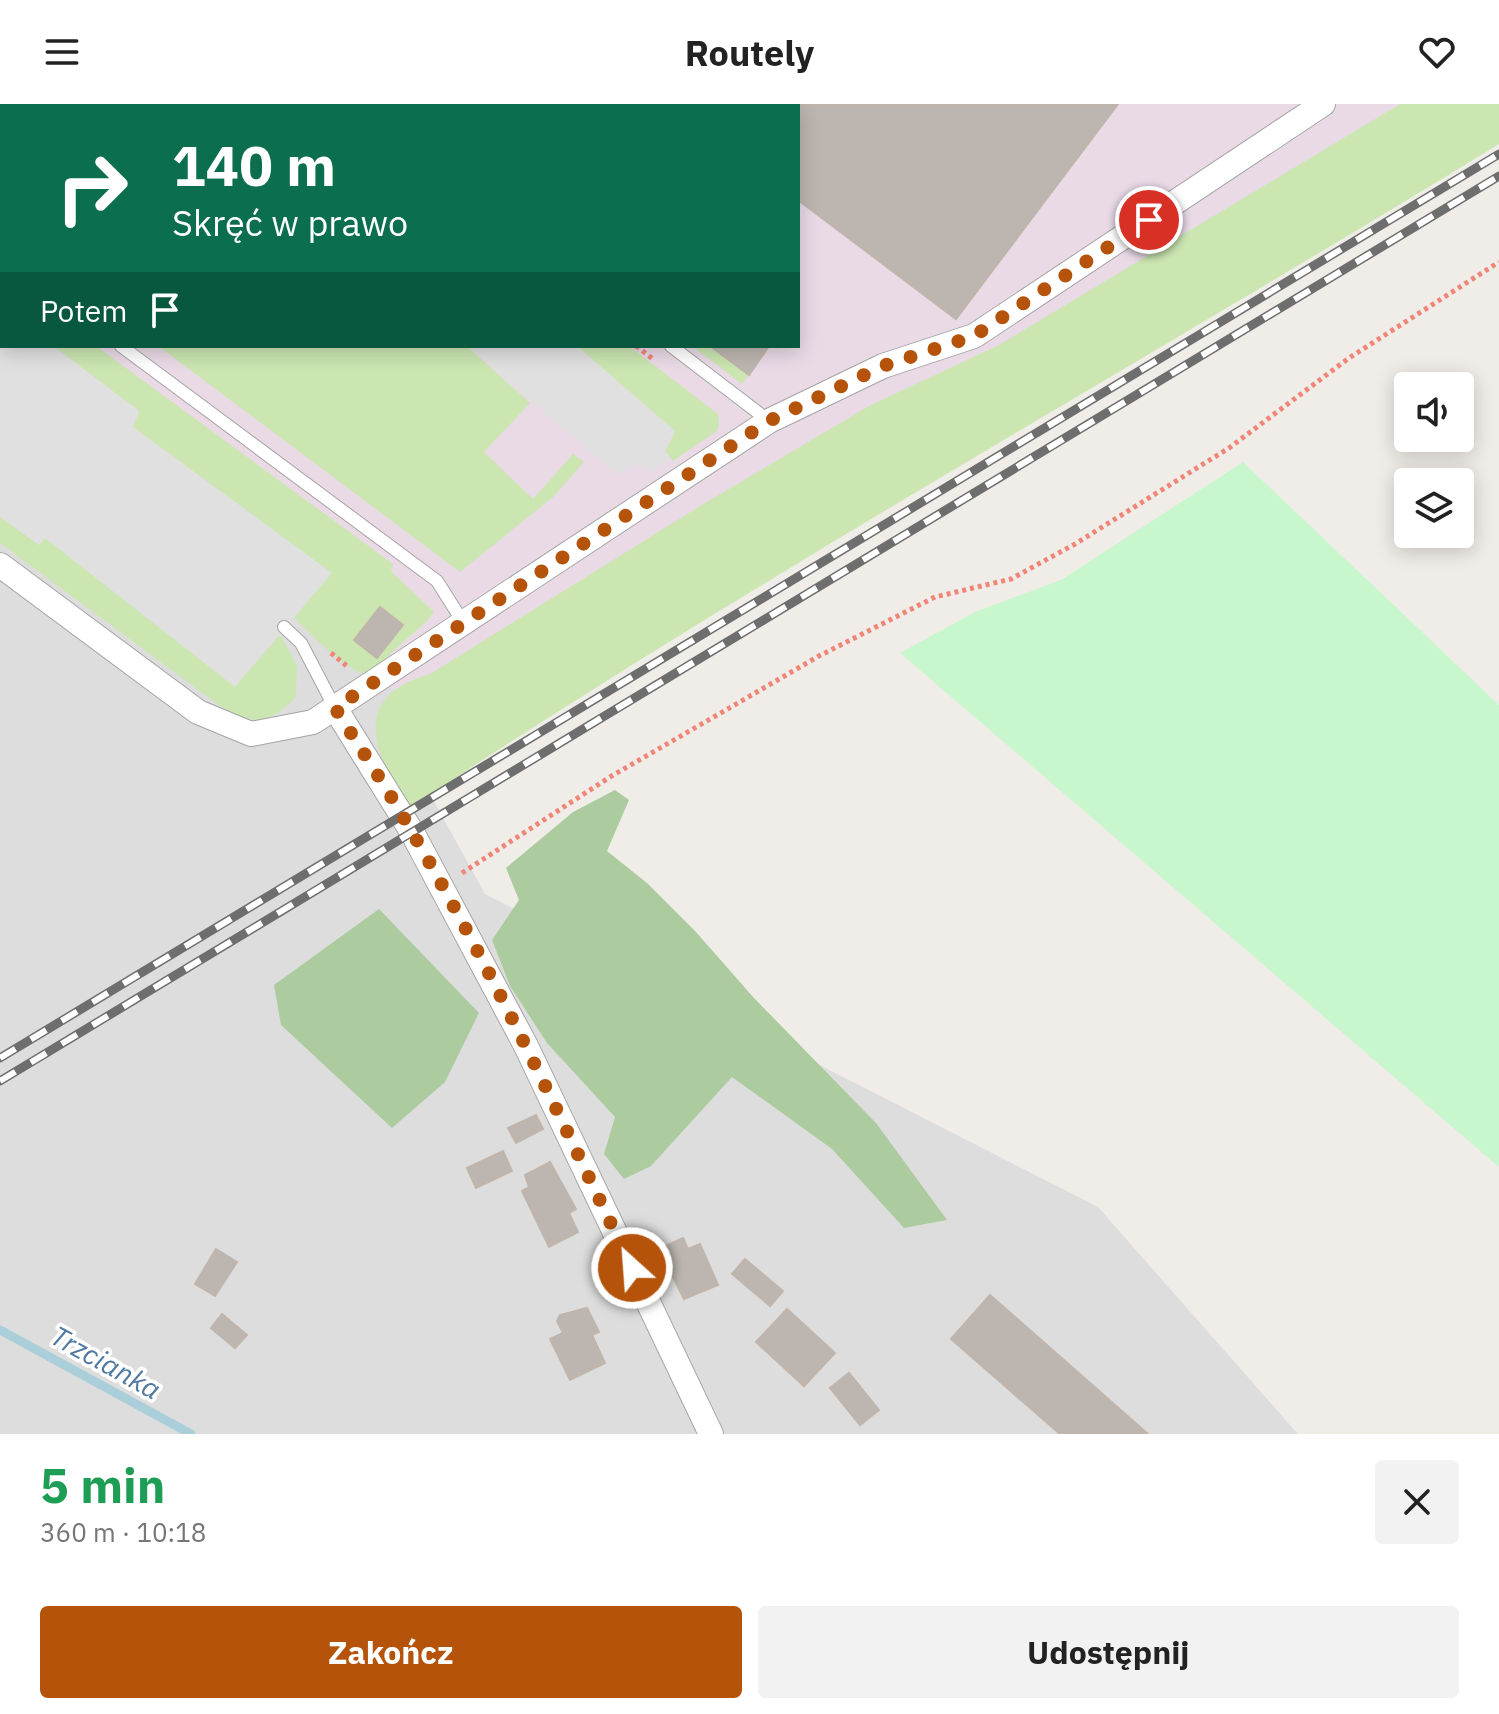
<!DOCTYPE html>
<html lang="pl">
<meta charset="utf-8">
<style>
body{margin:0;font-family:"IBM Plex Sans",sans-serif;background:#f2f2f2;color:#222;height:100vh;display:flex;flex-direction:column;font-size:30px;white-space:nowrap}
*{box-sizing:border-box;margin:0}
p{font-size:26px;color:#767676}
.icon{flex:none;width:44px;height:44px;fill:none;stroke:currentColor;stroke-width:2;stroke-linecap:round;stroke-linejoin:round}
.map{position:relative;height:1330px;overflow:hidden}
.panel{display:flex;flex-direction:column;background:#fff;flex:1}
.panel>*{flex:none}
.hud{position:absolute;left:0px;top:0px;width:800px;height:244px;box-shadow:0 4px 20px #0003;background:#0b6e4f;color:#fff;overflow:hidden}
.fabs{position:absolute;left:1394px;top:268px;display:grid;gap:16px}
.fabs a{display:grid;place-items:center;width:80px;height:80px;border-radius:8px;background:#fff;box-shadow:0 4px 20px #0003;font-size:40px}
.pin{position:absolute;display:grid;place-items:center;width:68px;height:68px;color:#fff;margin:-34px;border:4px solid #fff;border-radius:50%;box-shadow:0 2px 8px #0007}
.me{position:absolute;width:88px;margin:-44px;rotate:334deg;stroke-linejoin:round;filter:drop-shadow(0 0 6px #0008)}
.turn{display:flex;align-items:center;gap:28px;height:168px;padding:0 40px;font-size:36px}
.turn .icon{width:104px;height:104px;stroke-width:2.5}
.turn b{display:block;font-size:56px;line-height:68px}
.then{display:flex;align-items:center;height:76px;padding:0 40px;background:#0003;gap:16px;font-size:30px}
.round{display:grid;place-items:center;flex:none;width:84px;height:84px;border-radius:8px;background:#f2f2f2}
.overview{display:flex;align-items:center;justify-content:space-between;height:136px;padding:0 40px}
h1{font-size:48px;font-weight:800;line-height:60px;color:#1e9e55}
.primary-button{display:flex;gap:16px;margin-top:auto;padding:16px 40px}
.primary-button a{flex:1;height:92px;border-radius:8px;background:#b45309;color:#fff;font-size:32px;font-weight:800;line-height:92px;text-align:center}
.primary-button a+a{background:#f2f2f2;color:#222}
header{display:flex;justify-content:space-between;align-items:center;height:104px;padding:0 40px;background:#fff;font-size:36px;font-weight:800}
.map>svg:first-child{display:block}
</style>
<header><svg class="icon" aria-label="menu" viewBox="0 0 24 24"><path d="M4 6h16M4 12h16M4 18h16"/></svg>Routely<svg class="icon" aria-label="heart" viewBox="0 0 24 24"><path d="M12 20l-8-8c-3-5 5-10 8-4 3-6 11-1 8 4z"/></svg></header>
<div class="map">
<svg width="1499" height="1330" viewBox="0 0 1499 1330">
<rect width="100%" height="100%" fill="#f0ede8"/>
<!-- residential -->
<path fill="#dedddd" fill-rule="evenodd" d="M0,0H1499L410,654L485,790L1098,1103L1298,1330H0ZM2,2H798V242H2Z"/>
<!-- industrial -->
<path fill="#e9dae6" fill-rule="evenodd" d="M0,0H1443L412,604L304,499L0,428ZM2,2H798V242H2Z"/>
<!-- grass -->
<g fill="#cbe6b1">
<path d="M1400,0H1499V40C1136,263 763,469 408,705C376,651 346,594 430,570L705,399L871,301L999,241Z"/>
<path d="M53,242H96L393,460L391,467L434,508L428,516L368,570C325,570 168,364 133,323L139,307Z"/>
<polygon points="158,242 467,242 530,299 484,348 533,395 573,350 584,358 553,393 460,468"/>
<polygon points="576,242 629,242 718,310 719,320 717,327 673,357 665,347 675,328"/>
<polygon points="692,242 710,242 749,271 742,280"/>
<path d="M0,412L39,441L44,434L279,529L297,561L296,593C271,618 256,623 224,605L0,439Z"/>
</g>
<!-- forest -->
<g fill="#accc9f">
<polygon points="615,686 629,696 607,747 647,779 696,828 754,894 876,1019 947,1116 904,1124 832,1045 732,973 651,1062 624,1075 604,1050 615,1013 547,939 510,882 492,836 519,796 506,764 573,708"/>
<polygon points="379,805 479,909 445,978 392,1024 281,921 274,881"/>
</g>
<!-- park -->
<polygon fill="#c8f6cd" points="1243,358 1499,601 1499,1063 900,549 975,508 1061,476"/>
<!-- parking -->
<g fill="#e0e0e0">
<polygon points="0,202 2,242 53,242 139,307 133,323 332,469 235,583 45,434 39,441 0,413"/>
<polygon points="467,242 577,242 675,327 665,347 671,355 650,368 646,364 633,361 618,371"/>
</g>
<g fill="none" stroke-linecap="round" stroke-linejoin="round">
<!-- stream -->
<polyline stroke="#abcfda" stroke-width="9" points="0,1226 191,1330"/>
</g>
<!-- building -->
<g fill="#bdb6b0" stroke="#c1b5ab" stroke-width="2">
<polygon points="0,0 128,0 2,2 2,65"/>
<polygon points="670,0 1118,0 956,215 798,96 798,2"/>
<polygon points="710,242 769,242 749,271"/>
<polygon points="380,503 403,521 377,554 354,536"/>
<polygon points="536,1011 543,1025 516,1039 508,1024"/>
<polygon points="503,1047 512,1067 476,1084 467,1064"/>
<polygon points="550,1058 576,1105 569,1109 578,1128 549,1143 522,1087 529,1083 525,1071"/>
<polygon points="683,1134 688,1145 700,1140 718,1181 684,1195 659,1145"/>
<polygon points="216,1145 237,1158 215,1192 195,1180"/>
<polygon points="745,1155 783,1187 770,1202 732,1170"/>
<polygon points="990,1191 1148,1330 1060,1330 951,1235"/>
<polygon points="587,1204 599,1228 592,1231 605,1259 570,1276 550,1235 563,1229 557,1217 560,1211"/>
<polygon points="787,1205 835,1249 804,1282 756,1238"/>
<polygon points="222,1210 247,1231 235,1244 211,1224"/>
<polygon points="849,1269 879,1306 860,1321 830,1284"/>
</g>
<g fill="none" stroke-linecap="round" stroke-linejoin="round">
<defs>
<g id="lane">
<polyline points="352,0 354,2"/>
<polyline points="417,2 419,0"/>
<polyline points="0,152 2,154"/>
<polyline points="121,242 437,477 463,518"/>
<polyline points="671,242 769,317"/>
<polyline points="284,523 301,539 335,604"/>
</g>
<g id="street">
<polyline points="0,461 198,608 251,630 313,618 769,317 883,262 974,232 1323,0"/>
<polyline points="335,604 412,728 526,942 711,1330"/>
</g>
</defs>
<!-- lane casing -->
<use href="#lane" stroke="#a4a4a4" stroke-width="14"/>
<!-- street casing -->
<use href="#street" stroke="#a4a4a4" stroke-width="26"/>
<!-- path -->
<g stroke="#f08678" stroke-width="5" stroke-dasharray="4 4" stroke-linecap="butt">
<polyline points="310,0 313,2"/>
<polyline points="190,2 192,0"/>
<polyline points="294,2 296,0"/>
<polyline points="455,2 457,0"/>
<polyline points="636,242 653,255"/>
<polyline points="331,549 348,563"/>
<polyline points="462,769 610,673 819,552 935,493 1011,475 1075,440 1229,344 1349,254 1499,158"/>
</g>
<!-- lane -->
<use href="#lane" stroke="#fff" stroke-width="12"/>
<!-- street -->
<use href="#street" stroke="#fff" stroke-width="24"/>
<defs>
<g id="rail">
<polyline points="0,954 1499,50"/>
<polyline points="0,977 1499,72"/>
</g>
</defs>
<!-- rail casing -->
<use href="#rail" stroke="#6e6e6e" stroke-width="9"/>
<!-- rail -->
<use href="#rail" stroke="#fff" stroke-width="6" stroke-dasharray="18" stroke-linecap="butt"/>
</g>
<g fill="none" stroke-linecap="round" stroke-linejoin="round">
<!-- route -->
<path stroke="#b45309" stroke-width="14" stroke-dasharray="0 25.2" d="M632,1164C562,1017 494,869 412,728C388,686 361,645 335,604L769,317L883,262L974,232L1149,116"/>
</g>
<g text-anchor="middle" dominant-baseline="central" stroke-width="7" stroke-linejoin="round" paint-order="stroke">
<!-- water labels -->
<g font-size="28" font-style="italic" fill="#4f78a2" stroke="#fff">
<text transform="translate(106 1258) rotate(29)">Trzcianka</text>
</g>
</g>
</svg>
<div class="fabs">
<a><svg class="icon" aria-label="sound" viewBox="0 0 24 24"><path d="M4 9h4l5-4v14l-5-4H4zM17 9q2 3 0 6"/></svg></a>
<a><svg class="icon" aria-label="layers" viewBox="0 0 24 24"><path d="M12 4l9 5-9 5-9-5zM3 14l9 5 9-5"/></svg></a>
</div>
<div class="pin" style="left:1149px;top:116px;background:#d93025"><svg class="icon" aria-label="arrive" viewBox="0 0 24 24"><path d="M6 21V4h12l-3 4 3 4H6"/></svg></div>
<svg class="me" style="left:632px;top:1164px" viewBox="-20 -20 40 40"><circle r="17" fill="#b45309" stroke="#fff" stroke-width="3"/><path d="M0-11L8 9 0 5-8 9z" fill="#fff"/></svg>
<div class="hud">
<div class="turn"><svg class="icon" aria-label="right" viewBox="0 0 24 24"><path d="M7 20v-9h11M14 6l5 5-5 5"/></svg><div><b>140 m</b>Skręć w prawo</div></div>
<div class="then">Potem<svg class="icon" aria-label="arrive" viewBox="0 0 24 24"><path d="M6 21V4h12l-3 4 3 4H6"/></svg></div>
</div>
</div>
<section class="panel">
<div class="overview"><div><h1>5 min</h1><p>360 m · 10:18</p></div><a class="round"><svg class="icon" aria-label="close" viewBox="0 0 24 24"><path d="M6 6l12 12M18 6L6 18"/></svg></a></div>
<div class="primary-button"><a>Zakończ</a><a>Udostępnij</a></div>
</section>
